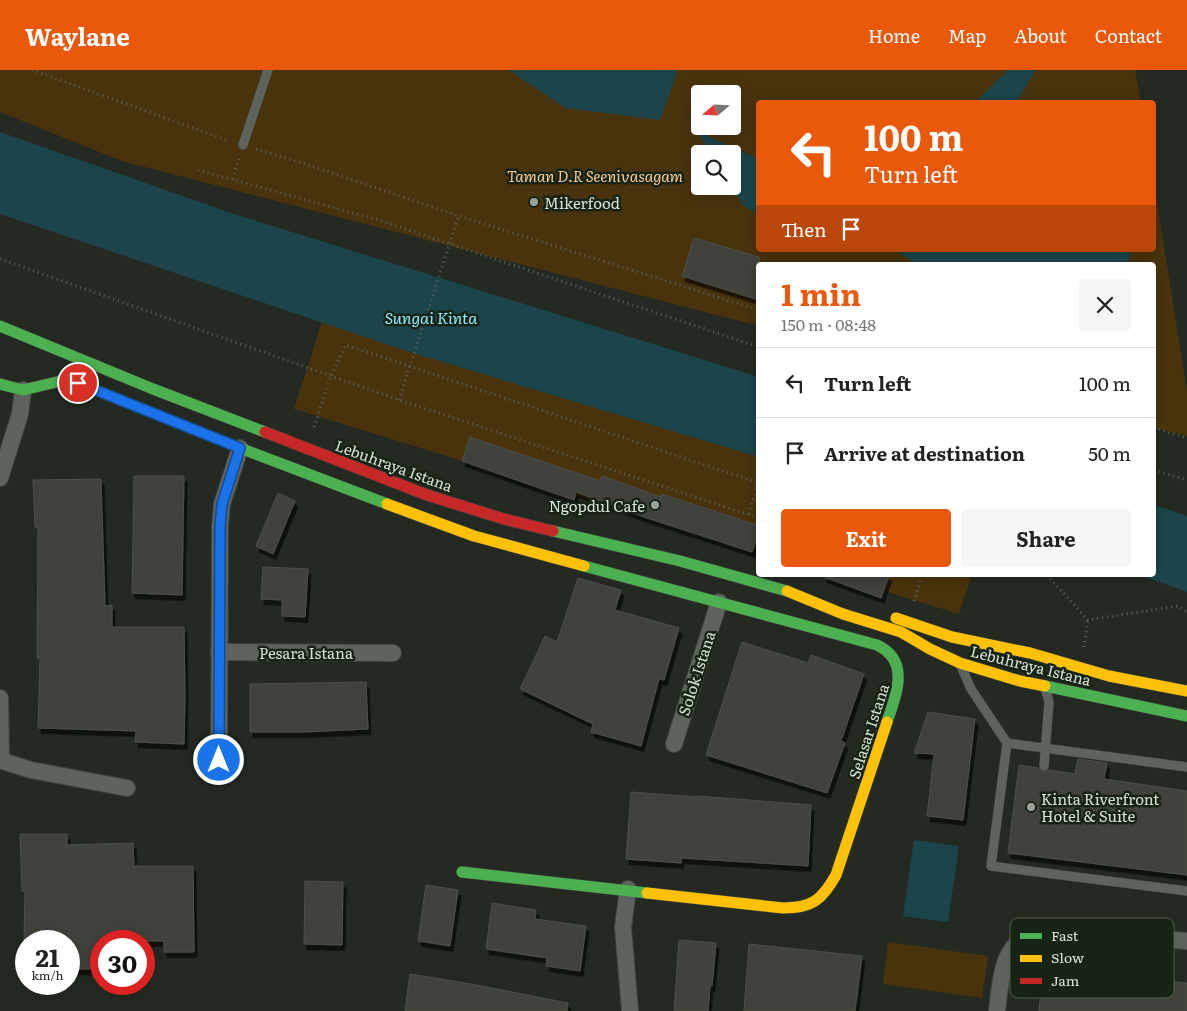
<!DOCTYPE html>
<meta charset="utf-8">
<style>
body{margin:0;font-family:Literata,serif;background:#f6f6f6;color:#222;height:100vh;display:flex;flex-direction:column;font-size:19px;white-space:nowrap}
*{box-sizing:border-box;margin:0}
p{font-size:16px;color:#767676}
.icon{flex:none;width:28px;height:28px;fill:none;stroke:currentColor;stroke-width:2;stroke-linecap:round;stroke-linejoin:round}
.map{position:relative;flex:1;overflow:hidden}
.side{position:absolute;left:756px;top:192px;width:400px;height:315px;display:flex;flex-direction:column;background:#fff;border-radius:5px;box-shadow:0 2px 12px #0003}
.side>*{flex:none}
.banner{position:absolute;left:756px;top:30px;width:400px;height:152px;border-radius:5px;box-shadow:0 2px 12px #0003;background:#ea580c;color:#fff;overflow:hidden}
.needle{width:32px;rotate:251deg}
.tools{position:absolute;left:691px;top:15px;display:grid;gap:10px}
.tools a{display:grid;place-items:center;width:50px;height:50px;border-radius:5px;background:#fff;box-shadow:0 2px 12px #0003;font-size:25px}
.speed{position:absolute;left:15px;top:860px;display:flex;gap:10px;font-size:25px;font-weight:700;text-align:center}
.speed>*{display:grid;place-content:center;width:65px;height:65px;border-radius:50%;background:#fff;box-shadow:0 2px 12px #0003;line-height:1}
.speed small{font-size:12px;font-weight:400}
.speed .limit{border:8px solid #d22;background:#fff;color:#111}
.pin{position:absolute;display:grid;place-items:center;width:42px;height:42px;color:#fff;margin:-21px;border:2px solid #fff;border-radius:50%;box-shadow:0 1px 5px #0007}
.me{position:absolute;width:55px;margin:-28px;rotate:0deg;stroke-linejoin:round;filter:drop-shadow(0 0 4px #0008)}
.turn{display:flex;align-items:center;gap:18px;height:105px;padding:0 25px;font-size:22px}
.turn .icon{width:65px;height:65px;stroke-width:2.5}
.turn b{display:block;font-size:35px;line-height:42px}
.then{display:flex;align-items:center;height:48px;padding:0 25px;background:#0003;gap:10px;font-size:19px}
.round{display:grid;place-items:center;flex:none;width:52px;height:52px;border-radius:5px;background:#f6f6f6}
.overview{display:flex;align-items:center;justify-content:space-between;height:85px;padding:0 25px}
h1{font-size:30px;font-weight:700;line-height:38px;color:#ea580c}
.primary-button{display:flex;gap:10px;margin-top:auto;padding:10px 25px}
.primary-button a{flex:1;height:58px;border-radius:5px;background:#ea580c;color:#fff;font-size:20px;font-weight:700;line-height:58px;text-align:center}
.primary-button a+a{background:#f6f6f6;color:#222}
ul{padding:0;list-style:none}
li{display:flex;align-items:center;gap:15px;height:70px;padding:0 25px;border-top:1px solid #e0e0e0}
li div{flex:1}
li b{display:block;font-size:19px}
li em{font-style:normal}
header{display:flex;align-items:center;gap:30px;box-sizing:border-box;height:70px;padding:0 25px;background:#ea580c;color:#fff}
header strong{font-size:24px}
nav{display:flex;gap:28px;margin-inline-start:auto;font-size:18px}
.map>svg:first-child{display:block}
</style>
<header>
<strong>Waylane</strong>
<nav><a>Home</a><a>Map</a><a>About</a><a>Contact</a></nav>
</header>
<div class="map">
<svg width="1187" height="941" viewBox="0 0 1187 941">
<defs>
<filter id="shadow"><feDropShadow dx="3" dy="5.5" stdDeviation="0" flood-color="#0009"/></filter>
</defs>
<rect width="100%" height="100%" fill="#242a22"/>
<!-- green -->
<g fill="#48330d" fill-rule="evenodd">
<path d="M0,0H1135L1141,32H759V180H1154V114L1187,321V366L1154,358V195H759V256L122,91L0,42ZM700,24H732V56H700ZM700,84H732V116H700Z"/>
<polygon points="322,252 407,281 759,387 759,482 294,339"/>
<polygon points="833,505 972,505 959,544"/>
<polygon points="888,872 988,886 982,928 883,914"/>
</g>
<!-- water -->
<g fill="#1b454a">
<polygon points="509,0 678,0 660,50 565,38"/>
<polygon points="1008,0 1036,0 1016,32 975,32"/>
<polygon points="697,61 759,89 759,146 743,135 731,116 732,84 711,84"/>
<polygon points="0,62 234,144 759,307 759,387 407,281 0,144"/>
<polygon points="895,180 1131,180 1128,195 929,195 915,193"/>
<polygon points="1154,435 1187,446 1187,522 1140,505 1154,505"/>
<polygon points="914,770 959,776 948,852 903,846"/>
</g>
<!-- building -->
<g fill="#3f433a" stroke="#4c5049" filter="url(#shadow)">
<polygon points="694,168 759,187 759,230 682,206"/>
<polygon points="470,367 600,411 602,406 661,427 662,424 759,456 759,461 752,482 647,448 576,422 574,430 462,391"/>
<polygon points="134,406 184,406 182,525 132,523"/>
<polygon points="101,409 105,536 112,535 112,557 184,557 185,626 184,674 135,672 136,661 38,658 40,588 37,588 38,457 35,457 33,410"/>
<polygon points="278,423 295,431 273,484 256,476"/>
<polygon points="263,497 308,499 305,547 282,546 282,530 261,529"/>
<polygon points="824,505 889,505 881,528 824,507"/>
<polygon points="578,508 621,520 615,540 679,558 664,610 659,609 641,676 591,662 593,654 520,619 545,566 557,572"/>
<polygon points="742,572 808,593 811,585 864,604 841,671 845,673 827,723 706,685"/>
<polygon points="366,612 368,659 304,662 250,662 250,614"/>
<polygon points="928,642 975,649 963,750 927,746 934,684 914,683"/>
<polygon points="1078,689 1107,693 1104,709 1187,721 1187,805 1008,783 1019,695 1038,698 1043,702 1049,700 1075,704"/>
<polygon points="631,722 698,727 698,726 811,735 808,796 681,788 681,793 626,789"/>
<polygon points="20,764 67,764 67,775 133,773 134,796 193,796 194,882 164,882 164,871 101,871 101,899 69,899 69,871 24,871 25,821 22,821"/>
<polygon points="305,811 343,812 342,875 304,874"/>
<polygon points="426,815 458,820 450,876 418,871"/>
<polygon points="492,833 536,840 535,849 586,856 580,901 546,896 547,888 486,879"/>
<polygon points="679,870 716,873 712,916 710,916 708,941 674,941"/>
<polygon points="749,874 862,886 855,941 744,941"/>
<polygon points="1043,898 1187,913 1187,941 1039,941"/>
<polygon points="410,904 471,914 568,933 567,941 405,941"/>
</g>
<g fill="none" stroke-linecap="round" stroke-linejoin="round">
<defs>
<g id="lane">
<polyline points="243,75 268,0"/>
<polyline points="961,596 971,619 1007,673 991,796 1187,821"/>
<polyline points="1007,673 1187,697"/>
<polyline points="1044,696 1049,632 1045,618"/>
</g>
<g id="street">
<polyline points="0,408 20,344 23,320"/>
<polyline points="219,582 393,583"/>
<polyline points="0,628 1,690"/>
<polyline points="674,674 719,532"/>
<polyline points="0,690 31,700 127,718"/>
<polyline points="219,690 220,457 222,434 240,378"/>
<polyline points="628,819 623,857 630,941"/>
<path d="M997,941C1001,911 1000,873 1036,863C1042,861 1049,861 1056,860L1187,871"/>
</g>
<g id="fast">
<polyline points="0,256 153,319 265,362"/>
<polyline points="0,314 23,320 65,310 78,313 240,378 387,434"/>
<polyline points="553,461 680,491 787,521"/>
<path d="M584,496L877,575C911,591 896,625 887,652"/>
<polyline points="1045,616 1187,646"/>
<polyline points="462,802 647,823"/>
</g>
<g id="slow">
<polyline points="387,434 474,466 584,496"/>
<polyline points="787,521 843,544 901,562 930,579 960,593 1020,611 1045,616"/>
<polyline points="896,548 952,567 1030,583 1109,606 1187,621"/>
<path d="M647,823L783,838C812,838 822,830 836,805L887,652"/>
</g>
<polyline id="jam" points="265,362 427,425 504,449 553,461"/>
</defs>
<!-- lane casing -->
<use href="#lane" stroke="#414740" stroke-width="10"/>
<!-- street casing -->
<use href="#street" stroke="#414740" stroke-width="18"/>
<!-- fast casing -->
<use href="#fast" stroke="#414740" stroke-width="12"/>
<!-- slow casing -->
<use href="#slow" stroke="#414740" stroke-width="12"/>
<!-- jam casing -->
<use href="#jam" stroke="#414740" stroke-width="12"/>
<!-- path -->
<g stroke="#5b615a" stroke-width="3" stroke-dasharray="1 4" stroke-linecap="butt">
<polyline points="32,0 229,71"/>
<polyline points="256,79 302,93 459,146 759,240"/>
<polyline points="198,100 378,150 759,277"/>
<polyline points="233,109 239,88"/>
<polyline points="456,154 459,146"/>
<polyline points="0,189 399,330 759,448"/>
<polyline points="399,330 408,302"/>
<polyline points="314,357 331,306 346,275 759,413"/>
<polyline points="1154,358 1187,368"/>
<polyline points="1154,400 1187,410"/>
<polyline points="749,444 758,413"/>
<polyline points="1047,505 1088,550 1178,536 1187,542"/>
<polyline points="914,531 922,505"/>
<polyline points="1084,577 1088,550"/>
</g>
<!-- lane -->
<use href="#lane" stroke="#5e635d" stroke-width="9"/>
<!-- street -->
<use href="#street" stroke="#5e635d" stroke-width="16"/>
<!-- fast -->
<use href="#fast" stroke="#4caf50" stroke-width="11"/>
<!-- slow -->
<use href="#slow" stroke="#ffc107" stroke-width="11"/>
<!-- jam -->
<use href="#jam" stroke="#c62828" stroke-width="11"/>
<!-- path-bridge -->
<polyline stroke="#5b615a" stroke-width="3" stroke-dasharray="1 4" stroke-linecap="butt" points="408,302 456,154"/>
</g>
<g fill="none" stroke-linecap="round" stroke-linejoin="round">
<defs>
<polyline id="route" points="78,313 240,378 222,434 220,457 219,690"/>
</defs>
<!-- route casing -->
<use href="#route" stroke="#114b97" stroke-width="12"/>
<!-- route -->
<use href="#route" stroke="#1a73e8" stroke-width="9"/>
</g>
<!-- markers -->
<g fill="#99a198" stroke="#172415" stroke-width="2">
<circle cx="534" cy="132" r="5"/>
<circle cx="655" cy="435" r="5"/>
<circle cx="1031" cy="737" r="5"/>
</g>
<g text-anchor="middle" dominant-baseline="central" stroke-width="5" stroke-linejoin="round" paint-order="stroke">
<!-- park labels -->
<g font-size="15" font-style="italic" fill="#f9cd90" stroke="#172415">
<text x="595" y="105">Taman D.R Seenivasagam</text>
</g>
<!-- poi labels -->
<g font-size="15" fill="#d8e1d7" stroke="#172415" text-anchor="start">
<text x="544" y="132">Mikerfood</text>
<text x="645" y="435" text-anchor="end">Ngopdul Cafe</text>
<text x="1041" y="728">Kinta Riverfront<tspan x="1041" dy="17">Hotel &amp; Suite</tspan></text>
</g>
<!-- street labels -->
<g font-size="15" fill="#d8e1d7" stroke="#172415">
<text transform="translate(394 395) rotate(20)">Lebuhraya Istana</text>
<text x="306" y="582">Pesara Istana</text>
<text transform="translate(1031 595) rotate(14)">Lebuhraya Istana</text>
<text transform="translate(696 603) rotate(-72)">Solok Istana</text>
<text transform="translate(868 661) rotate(-72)">Selasar Istana</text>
</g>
<!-- water labels -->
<g font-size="16" font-style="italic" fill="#8eecfa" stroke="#172415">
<text x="431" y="247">Sungai Kinta</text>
</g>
</g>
<!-- legend -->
<rect x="1010" y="848" width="164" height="80" rx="8" fill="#172415" stroke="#515d4f" stroke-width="1"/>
<rect x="1020" y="863" width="22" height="6" fill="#4caf50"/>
<rect x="1020" y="885" width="22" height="7" fill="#ffc107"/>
<rect x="1020" y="908" width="22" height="6" fill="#c62828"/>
<g font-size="14" fill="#d8e1d7">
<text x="1051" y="871">Fast</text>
<text x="1051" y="893">Slow</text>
<text x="1051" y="916">Jam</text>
</g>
</svg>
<div class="tools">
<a><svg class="needle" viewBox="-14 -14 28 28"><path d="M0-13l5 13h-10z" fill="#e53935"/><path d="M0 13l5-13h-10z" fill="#767676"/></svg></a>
<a><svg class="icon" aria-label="search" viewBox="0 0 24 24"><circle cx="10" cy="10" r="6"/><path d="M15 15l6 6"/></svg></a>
</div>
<div class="speed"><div>21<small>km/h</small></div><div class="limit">30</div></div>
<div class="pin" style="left:78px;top:313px;background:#d93025"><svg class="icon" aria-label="arrive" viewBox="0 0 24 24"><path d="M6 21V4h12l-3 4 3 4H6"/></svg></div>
<svg class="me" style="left:219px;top:690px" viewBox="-20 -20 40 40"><circle r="17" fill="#1a73e8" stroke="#fff" stroke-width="3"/><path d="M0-11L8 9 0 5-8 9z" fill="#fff"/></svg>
<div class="banner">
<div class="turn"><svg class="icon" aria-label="left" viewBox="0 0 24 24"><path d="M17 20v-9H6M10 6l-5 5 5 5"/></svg><div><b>100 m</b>Turn left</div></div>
<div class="then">Then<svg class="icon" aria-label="arrive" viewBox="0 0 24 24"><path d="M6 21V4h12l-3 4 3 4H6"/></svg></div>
</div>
<section class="side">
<div class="overview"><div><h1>1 min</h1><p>150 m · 08:48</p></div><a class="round"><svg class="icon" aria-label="close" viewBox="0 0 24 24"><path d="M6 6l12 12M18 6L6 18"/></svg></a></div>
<ul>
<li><svg class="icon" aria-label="left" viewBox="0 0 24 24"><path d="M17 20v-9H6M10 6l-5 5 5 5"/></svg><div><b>Turn left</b></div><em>100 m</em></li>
<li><svg class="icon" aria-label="arrive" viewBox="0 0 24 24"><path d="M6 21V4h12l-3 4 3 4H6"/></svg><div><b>Arrive at destination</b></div><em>50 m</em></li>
</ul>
<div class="primary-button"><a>Exit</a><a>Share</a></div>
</section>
</div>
